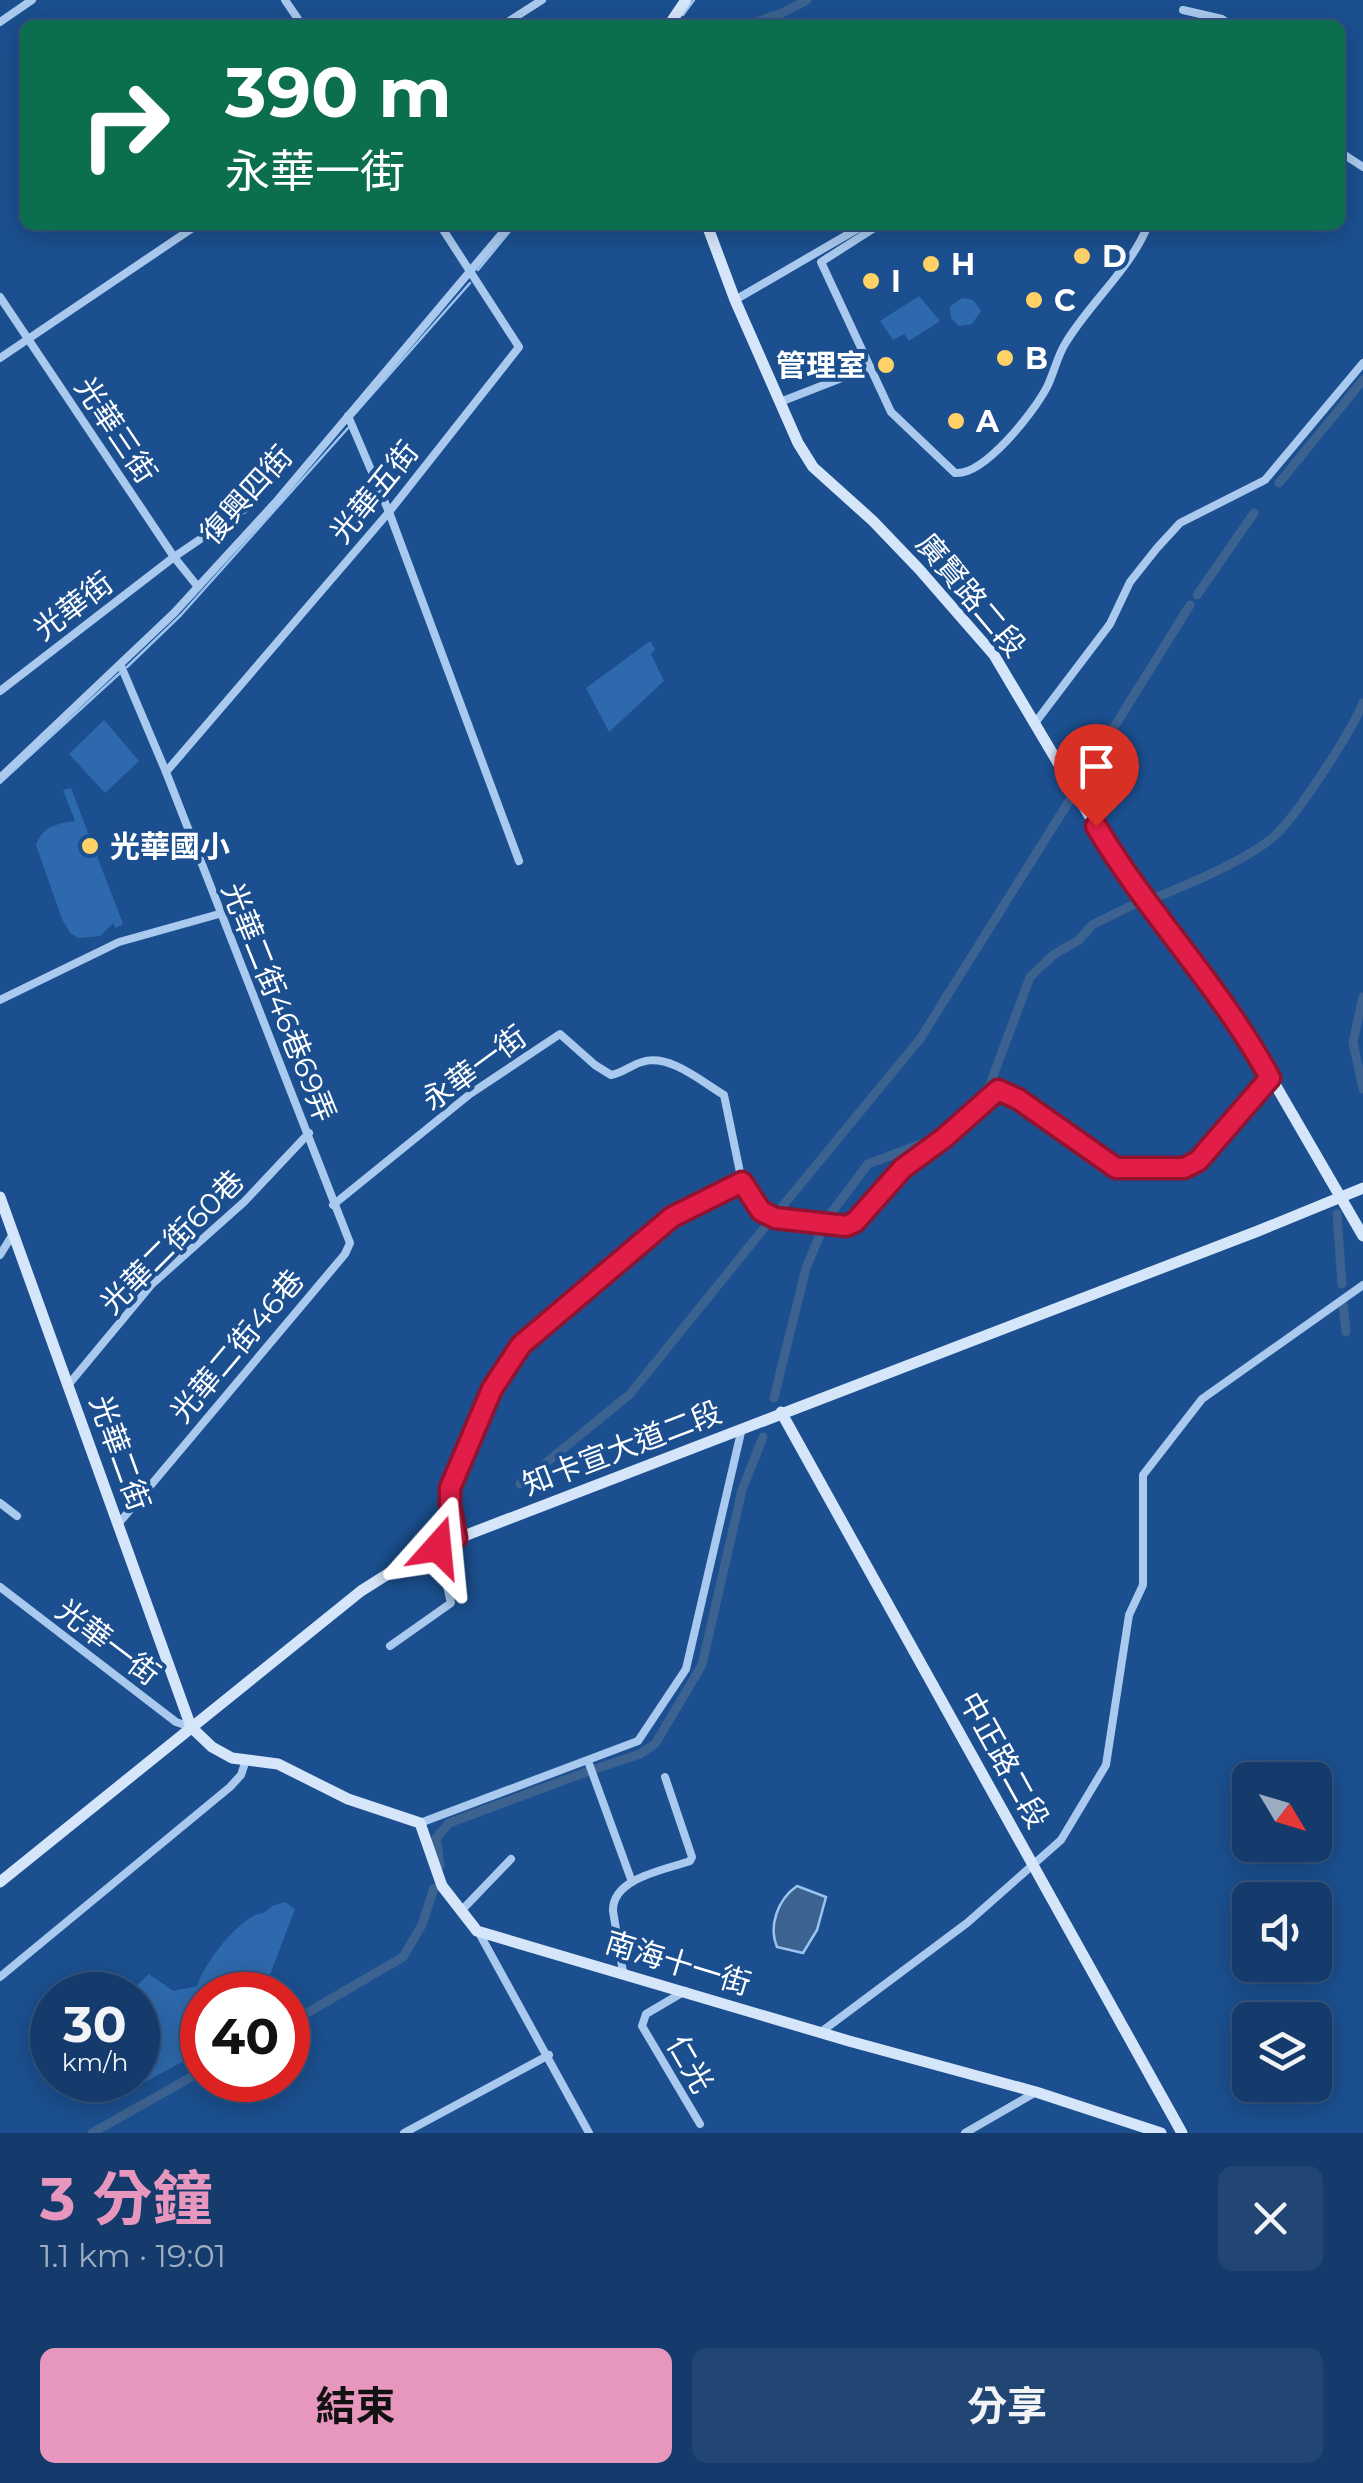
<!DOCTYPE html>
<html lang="zh-TW">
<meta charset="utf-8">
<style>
body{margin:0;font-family:Montserrat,"Noto Sans TC",sans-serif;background:#214673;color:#f1f3f6;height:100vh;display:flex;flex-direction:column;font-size:38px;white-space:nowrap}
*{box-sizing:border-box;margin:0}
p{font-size:32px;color:#9dadc1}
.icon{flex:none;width:55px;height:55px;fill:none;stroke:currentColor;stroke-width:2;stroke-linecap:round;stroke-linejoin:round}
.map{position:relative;height:2133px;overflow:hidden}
.drawer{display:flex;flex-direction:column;background:#143b6b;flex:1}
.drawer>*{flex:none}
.top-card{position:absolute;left:20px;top:20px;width:1325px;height:210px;border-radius:15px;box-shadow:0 5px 25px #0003,0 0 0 2px #33557e;background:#0b6e4f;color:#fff;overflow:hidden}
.needle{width:65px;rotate:128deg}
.buttons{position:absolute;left:1232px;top:1762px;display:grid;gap:20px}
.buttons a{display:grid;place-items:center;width:100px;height:100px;border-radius:15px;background:#143b6b;box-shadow:0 5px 25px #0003,0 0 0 2px #33557e;font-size:50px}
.speed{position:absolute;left:30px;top:1972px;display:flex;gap:20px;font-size:50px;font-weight:700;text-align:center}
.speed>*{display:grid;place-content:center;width:130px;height:130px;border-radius:50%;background:#143b6b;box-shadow:0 5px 25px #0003,0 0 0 2px #33557e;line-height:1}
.speed small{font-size:25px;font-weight:400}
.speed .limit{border:15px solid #d22;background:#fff;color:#111}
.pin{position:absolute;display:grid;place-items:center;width:85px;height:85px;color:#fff;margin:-102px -42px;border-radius:50% 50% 50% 0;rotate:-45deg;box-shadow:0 0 10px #0007}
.pin .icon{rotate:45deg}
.me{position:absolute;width:110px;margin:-55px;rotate:18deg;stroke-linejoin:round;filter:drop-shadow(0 0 8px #0008)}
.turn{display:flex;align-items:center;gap:35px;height:210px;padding:0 40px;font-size:45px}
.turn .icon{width:130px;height:130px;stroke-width:2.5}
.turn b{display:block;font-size:70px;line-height:85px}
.round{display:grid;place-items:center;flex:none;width:105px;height:105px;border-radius:15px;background:#214673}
.head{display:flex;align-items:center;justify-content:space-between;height:170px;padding:0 40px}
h1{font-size:60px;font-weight:700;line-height:75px;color:#e797bd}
.cta{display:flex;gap:20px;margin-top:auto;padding:20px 40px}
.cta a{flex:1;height:115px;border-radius:15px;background:#e797bd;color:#111;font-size:40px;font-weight:700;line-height:115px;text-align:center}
.cta a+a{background:#214673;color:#f1f3f6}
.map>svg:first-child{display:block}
</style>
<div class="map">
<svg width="1363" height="2133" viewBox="0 0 1363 2133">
<rect width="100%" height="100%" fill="#1b4f8f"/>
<!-- green -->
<g fill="#2e69ad">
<polygon points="919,296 940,321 909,341 904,334 893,340 880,321"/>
<polygon points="962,298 973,300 981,311 972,324 959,326 951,318 950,306"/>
<polygon points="650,641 655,649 651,654 664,681 609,732 586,688"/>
<polygon points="104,720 139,761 105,793 69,754"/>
<path d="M71,788L123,924L115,928L113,923L100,936L79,938L71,934L62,919L36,845C43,826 56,824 75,821L63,790Z"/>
<path d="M285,1902L295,1909L267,1983L272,1995H202V2051L138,2086L132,2080H138V1995L127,1994L149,1974L173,1991L197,1986C203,1965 242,1913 264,1913L272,1906Z"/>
</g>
<!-- water -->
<path fill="#3c6290" stroke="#9cc4f0" stroke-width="2.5" d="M797,1886L826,1897L817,1930L803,1953L777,1947C768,1926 778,1899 797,1886Z"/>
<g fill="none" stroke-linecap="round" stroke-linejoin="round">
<!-- stream -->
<g stroke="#9cc4f0" stroke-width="2.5">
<polyline points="683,15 694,0"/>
<polyline points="478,270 515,225"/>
<polyline points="352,417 470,283"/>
<polyline points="127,667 181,615 348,428"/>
<polyline points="0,783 120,673"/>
</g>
<!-- canal -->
<g stroke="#3c6290" stroke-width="9">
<polyline points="747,25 782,13 807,0"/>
<polyline points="1279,483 1363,380"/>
<polyline points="1197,595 1254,513"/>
<polyline points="1080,782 1190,605"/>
<path d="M1152,899C1189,884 1240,863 1271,839C1295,820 1351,732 1363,703"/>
<polyline points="1363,997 1353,1042 1363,1089"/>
<polyline points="970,1111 989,1087 1030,977 1053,955 1079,940 1092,925 1139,902"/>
<polyline points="776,1214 920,1039 1071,798"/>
<polyline points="1337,1214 1342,1284"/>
<polyline points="826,1220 868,1164 932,1140 954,1124"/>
<polyline points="1343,1304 1346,1332"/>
<polyline points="774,1398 806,1268 822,1230"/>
<polyline points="520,1484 630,1394 769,1222"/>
<polyline points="595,1769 640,1754 655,1744 702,1665 742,1490 763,1437"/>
<polyline points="440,1865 436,1838 449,1823 589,1771"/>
<polyline points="288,2024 403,1957 422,1925 434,1888"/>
<polyline points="92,2133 202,2071"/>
</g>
<!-- street -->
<g stroke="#a9c9ee" stroke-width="8">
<polyline points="285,0 302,25"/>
<polyline points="1183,10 1222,19 1231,25"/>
<polyline points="0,22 32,0"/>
<polyline points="503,25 542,0"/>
<polyline points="1340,152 1363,167"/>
<path d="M879,225L821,262L891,412L955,473C984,476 1034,412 1047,387C1054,373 1057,357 1065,344C1089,303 1130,270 1148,225"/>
<polyline points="0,297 174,557 198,587"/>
<polyline points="735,300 864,225"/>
<polyline points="0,358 197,225"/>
<polyline points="780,402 870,367"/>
<polyline points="348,416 389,512 519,861"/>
<polyline points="0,691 174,557 249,506"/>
<polyline points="1035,723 1110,624 1130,582 1157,548 1180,523 1265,480 1363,363"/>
<polyline points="166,772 389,512 519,347 440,225"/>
<polyline points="0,778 174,613 275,503 509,225"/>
<polyline points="0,1000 119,942 219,914"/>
<path d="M333,1205L470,1094L560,1034L595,1065L611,1075C623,1073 631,1065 642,1062C669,1053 702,1082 724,1095L742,1182L761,1211L780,1220L841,1227L855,1222L903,1168L935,1145L998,1090L1018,1099L1108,1165C1128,1172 1182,1173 1198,1161L1270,1078"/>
<polyline points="0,1255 13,1234"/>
<polyline points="69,1384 152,1284 244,1202 309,1133"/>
<polyline points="0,1503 17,1516"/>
<polyline points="119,1523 345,1254 350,1243 166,772 121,666"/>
<polyline points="456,1539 449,1505 451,1488 492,1389 521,1345 599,1276 672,1217 742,1182"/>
<polyline points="0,1587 176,1722 191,1727"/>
<polyline points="390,1646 451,1603 438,1547"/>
<polyline points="588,1761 632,1882"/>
<polyline points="420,1823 638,1741 686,1669 742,1428"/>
<polyline points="461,1911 511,1859"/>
<polyline points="478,1931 589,2133"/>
<path d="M623,1972L613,1911C612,1878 665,1870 690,1861L692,1857L665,1777"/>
<polyline points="0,1977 230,1787 241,1775 246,1760"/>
<polyline points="685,1991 646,2014 642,2026 700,2124"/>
<polyline points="821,2032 967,1923 1061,1840 1106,1765 1129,1615 1143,1585 1143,1475 1202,1399 1363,1285"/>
<polyline points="404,2133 549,2055"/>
<polyline points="965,2133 1036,2092"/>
</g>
<!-- secondary -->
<g stroke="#d6e6fa" stroke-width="11">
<polyline points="669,25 686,0"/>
<polyline points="707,225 735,300 798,443 813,467 873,521 919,569 994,655 1124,874 1229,1008 1247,1036 1363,1236"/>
<polyline points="0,1197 191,1727 212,1747 232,1758 278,1764 348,1799 420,1823 442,1886 477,1931 849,2041 1036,2092 1161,2133"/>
<polyline points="781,1412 1182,2133"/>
<polyline points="0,1882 361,1591 402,1565 456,1539 1258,1231 1363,1188"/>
</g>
</g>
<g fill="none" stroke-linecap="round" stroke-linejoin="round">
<defs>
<path id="route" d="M438,1547L456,1538L450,1505V1488L492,1389L521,1345L672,1217L742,1182L761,1211L775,1218L846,1226L855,1222L903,1168L944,1138L998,1090L1018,1099L1116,1168H1184L1198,1161L1270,1078C1221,987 1148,914 1096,826"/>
</defs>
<!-- route casing -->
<use href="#route" stroke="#92132f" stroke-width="25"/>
<!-- route -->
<use href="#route" stroke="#e11d48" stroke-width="18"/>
</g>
<!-- markers -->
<g fill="#ffd166" stroke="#1b4f8f" stroke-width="4">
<circle cx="1082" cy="256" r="10"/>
<circle cx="931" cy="264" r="10"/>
<circle cx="871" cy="281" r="10"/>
<circle cx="1034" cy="300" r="10"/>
<circle cx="1005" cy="358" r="10"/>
<circle cx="886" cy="365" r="10"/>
<circle cx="956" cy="421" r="10"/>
<circle cx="90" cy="846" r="10"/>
</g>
<g text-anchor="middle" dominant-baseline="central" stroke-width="8" stroke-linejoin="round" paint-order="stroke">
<!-- poi labels -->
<g font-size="30" font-weight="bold" fill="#fff" stroke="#1b4f8f" text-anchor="start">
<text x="1102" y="256">D</text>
<text x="951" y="264">H</text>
<text x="891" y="281">I</text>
<text x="1054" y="300">C</text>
<text x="1025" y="358">B</text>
<text x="866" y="365" text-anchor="end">管理室</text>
<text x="976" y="421">A</text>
<text x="110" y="846">光華國小</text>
</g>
<!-- street labels -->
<g font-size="30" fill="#fff" stroke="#1b4f8f">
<text transform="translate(116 430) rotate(56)">光華三街</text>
<text transform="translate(374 492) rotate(-51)">光華五街</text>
<text transform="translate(246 495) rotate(-48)">復興四街</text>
<text transform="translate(971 595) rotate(50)">廣賢路二段</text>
<text transform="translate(73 606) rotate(-37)">光華街</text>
<text transform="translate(279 1002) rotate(68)">光華二街46巷69弄</text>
<text transform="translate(474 1068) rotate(-36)">永華一街</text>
<text transform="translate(172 1242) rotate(-45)">光華二街60巷</text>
<text transform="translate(237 1346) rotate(-50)">光華二街46巷</text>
<text transform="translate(622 1448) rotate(-21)">知卡宣大道二段</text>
<text transform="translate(120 1453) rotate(70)">光華二街</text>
<text transform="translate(108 1642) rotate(37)">光華一街</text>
<text transform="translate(1004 1760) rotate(61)">中正路二段</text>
<text transform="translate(678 1963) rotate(17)">南海十一街</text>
<text transform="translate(690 2064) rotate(60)">仁光</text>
</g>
</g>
</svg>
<div class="buttons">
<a><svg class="needle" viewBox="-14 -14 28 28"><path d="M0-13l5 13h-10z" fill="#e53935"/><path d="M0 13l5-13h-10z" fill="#9dadc1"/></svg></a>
<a><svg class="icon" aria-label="sound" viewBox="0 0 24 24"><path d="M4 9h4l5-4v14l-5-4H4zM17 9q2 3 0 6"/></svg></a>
<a><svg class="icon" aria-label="layers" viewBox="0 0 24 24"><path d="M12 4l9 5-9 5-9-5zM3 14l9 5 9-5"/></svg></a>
</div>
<div class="speed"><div>30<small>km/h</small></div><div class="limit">40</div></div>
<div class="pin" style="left:1096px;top:826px;background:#d93025"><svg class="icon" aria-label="arrive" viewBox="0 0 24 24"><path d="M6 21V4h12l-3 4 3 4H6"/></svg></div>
<svg class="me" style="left:438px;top:1547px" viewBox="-20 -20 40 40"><path d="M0-17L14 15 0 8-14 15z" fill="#e11d48" stroke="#fff" stroke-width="4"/></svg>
<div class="top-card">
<div class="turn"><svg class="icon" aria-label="right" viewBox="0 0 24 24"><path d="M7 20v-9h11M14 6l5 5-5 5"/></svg><div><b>390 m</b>永華一街</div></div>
</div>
</div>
<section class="drawer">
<div class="head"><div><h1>3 分鐘</h1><p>1.1 km · 19:01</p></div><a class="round"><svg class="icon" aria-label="close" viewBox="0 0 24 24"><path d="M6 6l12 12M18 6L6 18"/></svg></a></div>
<div class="cta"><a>結束</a><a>分享</a></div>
</section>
